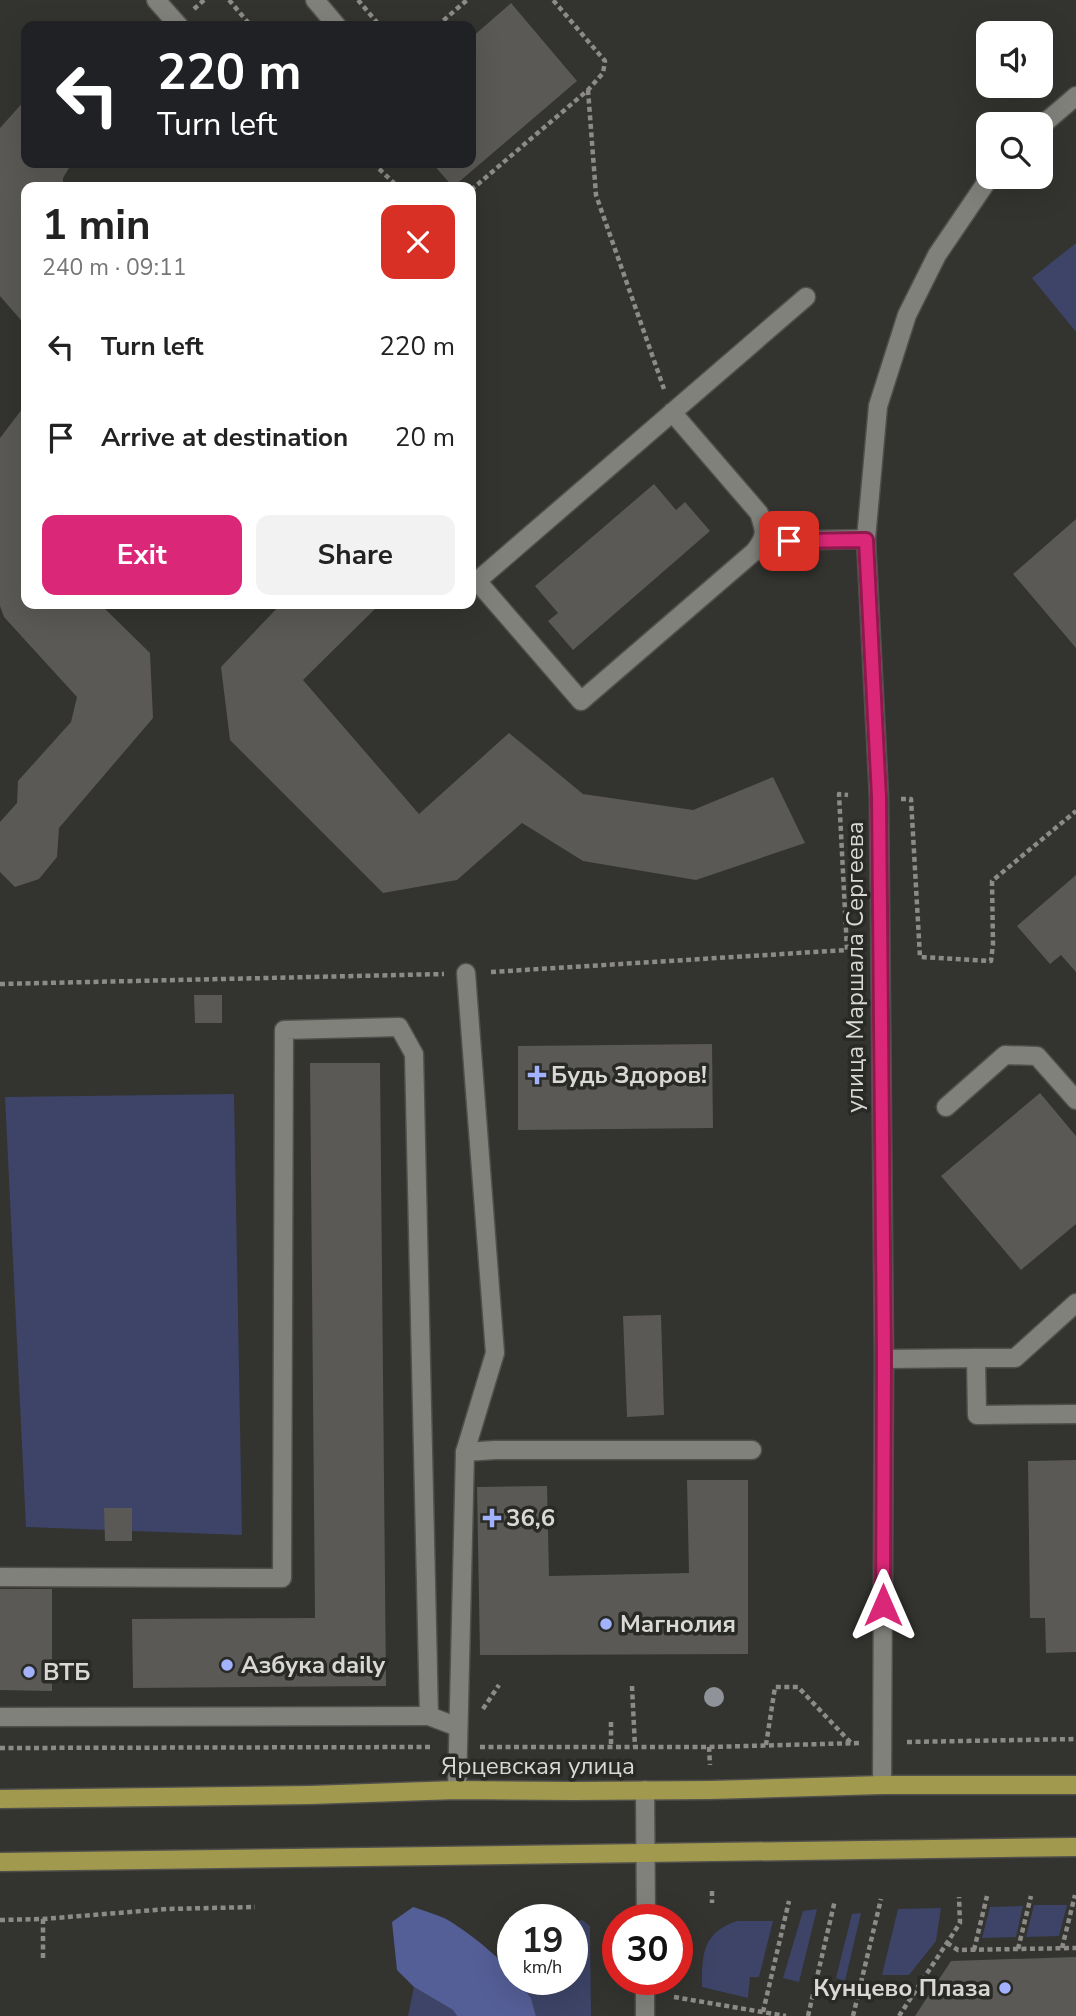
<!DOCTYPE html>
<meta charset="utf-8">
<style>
body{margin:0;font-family:"Nunito Sans",sans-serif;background:#f2f2f2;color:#222;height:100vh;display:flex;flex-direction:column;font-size:26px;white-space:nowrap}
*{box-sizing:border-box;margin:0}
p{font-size:23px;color:#767676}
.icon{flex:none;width:38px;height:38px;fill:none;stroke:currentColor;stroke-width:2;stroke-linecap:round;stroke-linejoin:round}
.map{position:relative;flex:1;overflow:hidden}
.panel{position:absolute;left:21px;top:182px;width:455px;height:427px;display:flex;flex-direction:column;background:#fff;border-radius:14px;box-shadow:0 7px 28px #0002}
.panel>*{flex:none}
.guide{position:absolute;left:21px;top:21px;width:455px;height:147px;border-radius:14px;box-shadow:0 7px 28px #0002;background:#202124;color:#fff;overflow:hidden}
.fabs{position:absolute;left:976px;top:21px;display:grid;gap:14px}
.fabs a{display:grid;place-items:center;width:77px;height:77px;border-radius:14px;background:#fff;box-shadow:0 7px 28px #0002;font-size:35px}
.speed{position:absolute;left:497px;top:1904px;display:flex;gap:14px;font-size:35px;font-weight:700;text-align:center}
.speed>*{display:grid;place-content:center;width:91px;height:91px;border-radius:50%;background:#fff;box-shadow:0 7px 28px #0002;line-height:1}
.speed small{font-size:18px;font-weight:400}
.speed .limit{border:10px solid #d22;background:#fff;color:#111}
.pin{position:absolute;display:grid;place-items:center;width:60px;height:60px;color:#fff;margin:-30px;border-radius:14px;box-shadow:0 4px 10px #0006}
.me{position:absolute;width:77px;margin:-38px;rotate:0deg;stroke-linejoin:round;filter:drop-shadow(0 0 5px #0008)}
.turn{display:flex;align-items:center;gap:24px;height:147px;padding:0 21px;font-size:32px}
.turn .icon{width:91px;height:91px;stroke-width:2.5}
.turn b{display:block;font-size:49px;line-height:60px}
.round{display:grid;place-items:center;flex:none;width:74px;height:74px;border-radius:14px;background:#f2f2f2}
.summary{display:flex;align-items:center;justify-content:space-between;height:119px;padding:0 21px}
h1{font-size:42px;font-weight:700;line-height:52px}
.cta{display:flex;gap:14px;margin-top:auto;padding:14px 21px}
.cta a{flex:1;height:80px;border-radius:14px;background:#db2777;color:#fff;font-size:28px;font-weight:700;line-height:80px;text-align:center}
.cta a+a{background:#f2f2f2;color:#222}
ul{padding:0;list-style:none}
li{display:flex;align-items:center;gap:21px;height:91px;padding:0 21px}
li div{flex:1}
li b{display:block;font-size:26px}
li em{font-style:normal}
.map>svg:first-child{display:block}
</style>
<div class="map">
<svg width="1076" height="2016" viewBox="0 0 1076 2016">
<rect width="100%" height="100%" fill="#33332f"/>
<!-- green -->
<g fill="#3d4467">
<polygon points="1076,243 1076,332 1032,278"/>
<polygon points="234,1094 242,1535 26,1527 5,1097"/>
<polygon points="1034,1905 1067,1905 1059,1936 1026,1937"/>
<polygon points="1023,1906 1016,1937 982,1938 990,1907"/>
<polygon points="941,1908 936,1941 909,1975 882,1975 898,1909"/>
<polygon points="817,1909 799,1982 783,1978 803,1911"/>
<polygon points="861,1913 845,1981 836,1978 852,1914"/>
<polygon points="582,1920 590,1926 591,2016 536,2016 531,1998 516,1979 572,1979 572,1922"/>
<path d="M737,1921H773L759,1977H750L748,1998L702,1987C702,1954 702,1933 737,1921Z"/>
<polygon points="414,1987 453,2010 457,2016 408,2016"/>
</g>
<!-- forest -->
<path fill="#555f97" d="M413,1907C423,1910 434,1914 444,1918C460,1926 510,1963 513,1979H516L531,1998L536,2016H457L453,2010L414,1987L397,1970L392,1922Z"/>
<!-- building -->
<g fill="#5a5955">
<polygon points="511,3 577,81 453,187 432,163 471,163 471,38"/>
<polygon points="26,99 26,163 72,163 63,178 63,187 26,187 26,326 0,296 0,128"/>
<polygon points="26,404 26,604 100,604 150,653 153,718 59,828 57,857 39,879 15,887 0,872 0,822 17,803 18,781 71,722 77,697 4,617 0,606 0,438"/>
<polygon points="654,484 676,510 685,502 710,531 573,650 548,621 558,613 535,586"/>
<polygon points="1076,519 1076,648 1013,574"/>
<polygon points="281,604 380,604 303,680 419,814 509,733 583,794 693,810 773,777 805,843 696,880 583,861 522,823 457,880 383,893 230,740 221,667"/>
<polygon points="1076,875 1076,972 1061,955 1050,964 1017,926"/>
<polygon points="194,995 222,995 222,1023 195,1023"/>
<polygon points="712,1044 713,1128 518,1130 518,1046"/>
<polygon points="310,1063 380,1063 386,1686 133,1688 132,1619 315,1618"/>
<polygon points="1040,1093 1076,1136 1076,1224 1021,1270 941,1176"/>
<polygon points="661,1315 664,1415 627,1417 623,1316"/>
<polygon points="1076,1460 1076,1652 1046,1653 1045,1618 1030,1618 1028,1461"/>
<polygon points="687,1480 748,1480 748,1654 480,1655 477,1487 547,1486 549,1576 689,1573"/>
<polygon points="104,1508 132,1508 132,1541 105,1541"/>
<polygon points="0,1589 52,1589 52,1691 0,1690"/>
<polygon points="1076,1957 1076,2016 915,2016 951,1961"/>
</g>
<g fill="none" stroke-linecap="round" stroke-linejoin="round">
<defs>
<g id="minor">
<polyline points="156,0 179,26"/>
<polyline points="315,0 337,26"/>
<polyline points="1041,126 1076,96"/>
<path d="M672,412L759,513C765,531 767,535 755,551L581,701L477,581L806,297"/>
<polyline points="763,541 866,539"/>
<polyline points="946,1107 1005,1055 1037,1056 1076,1100"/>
<polyline points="976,1358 1015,1358 1076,1303"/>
<polyline points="884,1359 976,1358 977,1415 1076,1414"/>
<polyline points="465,1452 495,1450 752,1450"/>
<polyline points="0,1577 282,1578 284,1030 399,1027 414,1054 429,1716 458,1727"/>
<polyline points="0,1717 429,1716"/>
<polyline points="882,1785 884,1359 879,797 866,539 878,406 907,315 937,255 990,177"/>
<polyline points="457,1790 465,1452 495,1353 466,973"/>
<polyline points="645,1790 646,1920"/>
<polyline points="645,2016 645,1979"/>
</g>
<g id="major">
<polyline points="0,1799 310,1795 457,1790 573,1791 710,1790 882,1785 1076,1785"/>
<polyline points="0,1862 1076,1847"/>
</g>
</defs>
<!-- minor casing -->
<use href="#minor" stroke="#504f4c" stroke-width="21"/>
<!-- major casing -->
<use href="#major" stroke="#504f4c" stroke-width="21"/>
<!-- path -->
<g stroke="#8c8b88" stroke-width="4.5" stroke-dasharray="5 3.5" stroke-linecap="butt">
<polyline points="229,0 251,26"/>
<polyline points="358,0 380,26"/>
<polyline points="194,9 204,0"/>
<polyline points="437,26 467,0"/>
<polyline points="588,90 596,195 664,389"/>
<polyline points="373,163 398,187"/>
<polyline points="471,190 588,90 603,73 605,61 553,0"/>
<polyline points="901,799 911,799 920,957 991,961 993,944 992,881 1076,811"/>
<polyline points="491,972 847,950 839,794 848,795"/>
<polyline points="0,984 444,974"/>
<polyline points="632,1686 635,1747"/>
<polyline points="483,1709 499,1685"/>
<polyline points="611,1722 611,1747"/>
<polyline points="907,1742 1076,1739"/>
<polyline points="766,1745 775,1687 798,1687 851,1743"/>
<polyline points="480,1747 709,1747 860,1743"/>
<polyline points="709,1747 710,1765"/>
<polyline points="0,1748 433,1747"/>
<polyline points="712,1891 712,1903"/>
<polyline points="43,1919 43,1959"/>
<polyline points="0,1920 43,1919 167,1909 255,1907"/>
<polyline points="947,1943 958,1950 1076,1948"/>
<polyline points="1062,1948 1075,1895"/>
<polyline points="1018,1949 1031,1896"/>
<polyline points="974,1950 987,1896"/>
<polyline points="674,1997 786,2016"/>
<polyline points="763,2012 789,1901"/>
<polyline points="808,2016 835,1900"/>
<polyline points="853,2016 881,1899"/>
<polyline points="899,2016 960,1923 959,1897"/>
</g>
<!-- minor -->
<use href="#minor" stroke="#81817c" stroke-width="18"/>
<!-- major -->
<use href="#major" stroke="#a1994e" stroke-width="18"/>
</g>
<!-- trees -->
<circle fill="#8f9299" cx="714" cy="1697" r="10"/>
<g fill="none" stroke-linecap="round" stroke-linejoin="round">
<defs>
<polyline id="route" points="789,541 866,540 879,797 884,1359 883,1605"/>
</defs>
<!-- route casing -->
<use href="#route" stroke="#8e194d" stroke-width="18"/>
<!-- route -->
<use href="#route" stroke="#db2777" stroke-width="12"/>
</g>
<!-- markers -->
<g fill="#a3b2fd" stroke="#292925" stroke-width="2.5">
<path d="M533.5 1064.5h7v7h7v7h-7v7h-7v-7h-7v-7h7z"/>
<path d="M488.5 1507.5h7v7h7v7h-7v7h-7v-7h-7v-7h7z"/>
<circle cx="606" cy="1624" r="7"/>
<circle cx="227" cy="1665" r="7"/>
<circle cx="29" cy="1672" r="7"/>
<circle cx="1005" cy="1988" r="7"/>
</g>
<g text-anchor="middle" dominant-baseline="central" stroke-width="7" stroke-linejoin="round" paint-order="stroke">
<!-- street labels -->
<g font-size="24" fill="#d9d8d6" stroke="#292925">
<text transform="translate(855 967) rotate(-90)">улица Маршала Сергеева</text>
<text x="538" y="1766">Ярцевская улица</text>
</g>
<!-- poi labels -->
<g font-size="24" font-weight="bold" fill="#d9d8d6" stroke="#292925" text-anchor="start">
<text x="551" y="1075">Будь Здоров!</text>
<text x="506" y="1518">36,6</text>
<text x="620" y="1624">Магнолия</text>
<text x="241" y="1665">Азбука daily</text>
<text x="43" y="1672">ВТБ</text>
<text x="991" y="1988" text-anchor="end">Кунцево Плаза</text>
</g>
</g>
</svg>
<div class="fabs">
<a><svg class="icon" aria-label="sound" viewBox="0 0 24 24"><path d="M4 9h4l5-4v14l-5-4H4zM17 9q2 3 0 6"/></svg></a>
<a><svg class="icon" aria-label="search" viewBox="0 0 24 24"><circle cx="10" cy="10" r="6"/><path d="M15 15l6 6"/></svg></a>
</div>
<div class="speed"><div>19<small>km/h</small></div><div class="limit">30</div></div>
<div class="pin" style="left:789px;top:541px;background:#d93025"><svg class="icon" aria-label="arrive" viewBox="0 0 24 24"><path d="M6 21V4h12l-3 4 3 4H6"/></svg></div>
<svg class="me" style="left:883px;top:1605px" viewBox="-20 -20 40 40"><path d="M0-17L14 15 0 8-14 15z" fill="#db2777" stroke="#fff" stroke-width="4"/></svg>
<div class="guide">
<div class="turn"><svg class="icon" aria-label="left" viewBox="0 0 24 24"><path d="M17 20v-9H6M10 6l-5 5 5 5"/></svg><div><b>220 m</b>Turn left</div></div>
</div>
<section class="panel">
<div class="summary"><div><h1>1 min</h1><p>240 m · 09:11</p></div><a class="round" style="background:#d93025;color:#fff"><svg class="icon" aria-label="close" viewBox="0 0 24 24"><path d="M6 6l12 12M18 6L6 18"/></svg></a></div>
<ul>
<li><svg class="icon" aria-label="left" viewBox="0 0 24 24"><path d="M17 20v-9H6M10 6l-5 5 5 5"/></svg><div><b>Turn left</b></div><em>220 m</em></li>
<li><svg class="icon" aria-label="arrive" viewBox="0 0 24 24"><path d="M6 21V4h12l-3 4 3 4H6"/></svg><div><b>Arrive at destination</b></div><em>20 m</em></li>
</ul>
<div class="cta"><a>Exit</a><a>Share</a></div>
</section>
</div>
